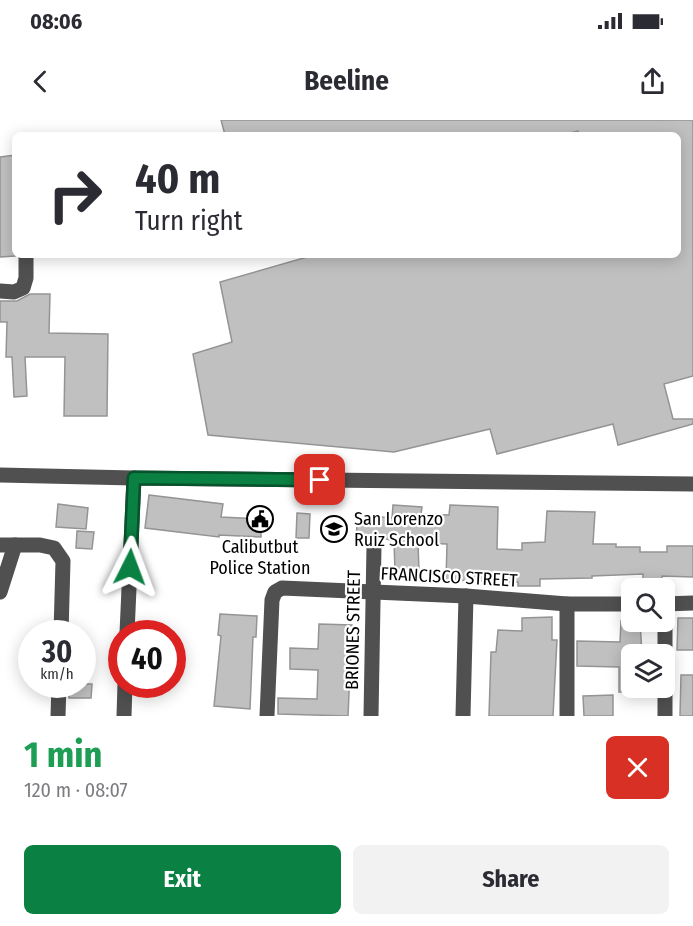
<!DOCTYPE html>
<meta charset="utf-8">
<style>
body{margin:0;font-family:"Fira Sans Condensed",sans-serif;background:#f2f2f3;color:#2b2b33;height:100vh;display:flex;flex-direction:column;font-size:22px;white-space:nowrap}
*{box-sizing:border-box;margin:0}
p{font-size:20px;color:#7c7c81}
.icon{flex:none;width:33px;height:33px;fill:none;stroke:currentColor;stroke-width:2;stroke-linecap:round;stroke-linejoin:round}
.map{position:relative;height:596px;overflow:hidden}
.panel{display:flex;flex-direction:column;background:#fff;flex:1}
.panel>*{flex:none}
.guide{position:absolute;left:12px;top:12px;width:669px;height:126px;border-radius:9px;box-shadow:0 3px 15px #0003;background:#fff;color:#2b2b33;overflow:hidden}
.tools{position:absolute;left:621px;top:458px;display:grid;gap:12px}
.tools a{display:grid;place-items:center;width:54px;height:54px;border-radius:9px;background:#fff;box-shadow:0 3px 15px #0003;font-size:30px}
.speed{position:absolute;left:18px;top:500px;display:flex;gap:12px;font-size:30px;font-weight:700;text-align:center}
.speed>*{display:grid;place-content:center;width:78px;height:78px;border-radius:50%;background:#fff;box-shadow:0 3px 15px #0003;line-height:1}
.speed small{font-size:15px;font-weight:400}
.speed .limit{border:9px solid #d22;background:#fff;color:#111}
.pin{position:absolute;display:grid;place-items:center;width:51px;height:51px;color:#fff;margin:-26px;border-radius:12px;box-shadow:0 3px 9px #0006}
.me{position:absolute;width:66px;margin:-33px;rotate:3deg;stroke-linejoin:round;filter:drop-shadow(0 0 4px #0008)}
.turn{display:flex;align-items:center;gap:21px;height:126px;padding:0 24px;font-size:27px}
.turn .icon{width:78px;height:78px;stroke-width:2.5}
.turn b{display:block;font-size:42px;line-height:51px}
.round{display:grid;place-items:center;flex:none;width:63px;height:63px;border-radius:9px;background:#f2f2f3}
.head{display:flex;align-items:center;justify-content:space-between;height:102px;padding:0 24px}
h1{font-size:36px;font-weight:700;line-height:45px;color:#1e9e55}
.button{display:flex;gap:12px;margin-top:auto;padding:12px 24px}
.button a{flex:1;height:69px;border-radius:9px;background:#0b8043;color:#fff;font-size:24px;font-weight:700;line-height:69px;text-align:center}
.button a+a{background:#f2f2f3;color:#2b2b33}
.status{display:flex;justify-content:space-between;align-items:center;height:42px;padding:0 30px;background:#fff;direction:ltr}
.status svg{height:16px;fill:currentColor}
header{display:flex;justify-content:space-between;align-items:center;height:78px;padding:0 24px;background:#fff;font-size:27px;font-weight:700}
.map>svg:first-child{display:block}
</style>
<div class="status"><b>08:06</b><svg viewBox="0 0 49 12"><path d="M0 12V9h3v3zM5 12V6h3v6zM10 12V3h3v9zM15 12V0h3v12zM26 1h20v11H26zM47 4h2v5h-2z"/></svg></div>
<header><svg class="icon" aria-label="back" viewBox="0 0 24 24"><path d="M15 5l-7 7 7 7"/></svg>Beeline<svg class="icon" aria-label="share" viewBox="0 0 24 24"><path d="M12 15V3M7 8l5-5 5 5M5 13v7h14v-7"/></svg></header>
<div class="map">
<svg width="693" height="596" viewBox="0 0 693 596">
<rect width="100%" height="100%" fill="#fff"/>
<!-- building -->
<g fill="#c0c0c0" stroke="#949494" stroke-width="1.5">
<polygon points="221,0 693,0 693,256 664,264 673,299 693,299 693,304 618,325 613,304 497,334 490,309 394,332 208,315 193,234 232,222 220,162 314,135 678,135 678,15 579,15 578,11 563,15 225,15"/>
<polygon points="15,35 15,136 0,137 0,37"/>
<polygon points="30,174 50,174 49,213 108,214 107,296 64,296 65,237 25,237 27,276 14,277 12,237 6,237 7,202 0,202 0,181 17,181"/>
<polygon points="149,375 223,384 221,397 261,399 261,417 219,415 219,417 145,408"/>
<polygon points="58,384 88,388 86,409 56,407"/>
<polygon points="393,385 422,387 421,394 449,395 450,385 498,387 497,429 522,430 522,423 545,422 547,391 595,392 593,424 616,424 616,427 640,427 640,432 667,432 667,426 693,426 693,457 662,456 662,464 643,464 643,454 592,456 592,458 540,459 540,466 518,466 518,462 446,460 447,424 418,423 419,451 395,452 394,421 375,416 356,417 358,395 392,398"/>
<polygon points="297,393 310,394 309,418 296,418"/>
<polygon points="77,411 94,412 92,429 76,428"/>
<polygon points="220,494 257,496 256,517 253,517 250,589 214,586 221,516 218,515"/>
<polygon points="552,497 552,520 557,520 553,596 489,596 491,532 496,532 498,510 522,511 522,498"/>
<polygon points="678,498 693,498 693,530 677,530"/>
<polygon points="621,501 640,501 642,534 632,534 632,572 619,572 619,547 577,546 577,521 620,522"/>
<polygon points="319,504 352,505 348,596 278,594 278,578 317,579 318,550 290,549 290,528 318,529"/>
<polygon points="681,555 693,555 693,596 680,596"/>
<polygon points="69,564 92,564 91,578 69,578"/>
<polygon points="613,575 613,596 584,596 583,576"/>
</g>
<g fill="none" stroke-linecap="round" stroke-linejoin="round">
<!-- minor -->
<g stroke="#505050" stroke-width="15">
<polyline points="0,171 14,172 23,168 26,158 26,135"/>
<polyline points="0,355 134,358 693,364"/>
<polyline points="0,425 40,425 54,428 63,441 61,513"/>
<polyline points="0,472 15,425"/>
<polyline points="664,484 693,483"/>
<polyline points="127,513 134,358"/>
<polyline points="58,596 59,564"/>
<polyline points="124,596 125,564"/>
<polyline points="267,596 272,480 275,472 282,468 466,476 567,484 632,484"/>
<polyline points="371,596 374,426"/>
<polyline points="463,596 466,476"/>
<polyline points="567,596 567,484"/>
<polyline points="665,596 665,484"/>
</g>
</g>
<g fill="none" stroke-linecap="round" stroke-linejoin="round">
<defs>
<polyline id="route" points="130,447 134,358 320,360"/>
</defs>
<!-- route casing -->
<use href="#route" stroke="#07532c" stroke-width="15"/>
<!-- route -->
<use href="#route" stroke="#0b8043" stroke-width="10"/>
</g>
<!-- icons -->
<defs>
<symbol id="civic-ring" viewBox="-11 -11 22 22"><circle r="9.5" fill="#fff" stroke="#000" stroke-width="1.5"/><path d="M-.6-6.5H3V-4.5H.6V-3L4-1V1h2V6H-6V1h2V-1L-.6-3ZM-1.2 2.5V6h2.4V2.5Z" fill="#000"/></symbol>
<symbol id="school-ring" viewBox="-11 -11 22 22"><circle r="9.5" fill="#fff" stroke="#000" stroke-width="1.5"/><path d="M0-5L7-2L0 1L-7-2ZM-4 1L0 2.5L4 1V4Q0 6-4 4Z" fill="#000"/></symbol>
</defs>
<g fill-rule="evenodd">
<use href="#civic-ring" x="245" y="384" width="30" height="30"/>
<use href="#school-ring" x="319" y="394" width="30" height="30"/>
</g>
<g text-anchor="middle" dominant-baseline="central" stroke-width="4.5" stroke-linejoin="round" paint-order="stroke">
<!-- poi labels -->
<g font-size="18" fill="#000" stroke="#fff" text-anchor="start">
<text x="354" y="399">San Lorenzo<tspan x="354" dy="21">Ruiz School</tspan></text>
<text x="260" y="427" text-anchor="middle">Calibutbut<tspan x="260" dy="21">Police Station</tspan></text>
</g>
<!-- street labels -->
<g font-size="18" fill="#000" stroke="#fff">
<text transform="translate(449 457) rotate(3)">FRANCISCO STREET</text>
<text transform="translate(353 510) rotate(-89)">BRIONES STREET</text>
</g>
</g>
</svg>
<div class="tools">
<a><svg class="icon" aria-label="search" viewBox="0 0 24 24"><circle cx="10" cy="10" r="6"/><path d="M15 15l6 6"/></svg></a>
<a><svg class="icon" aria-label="layers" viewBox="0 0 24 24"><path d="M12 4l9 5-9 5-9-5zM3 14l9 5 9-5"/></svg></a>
</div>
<div class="speed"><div>30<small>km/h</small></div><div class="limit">40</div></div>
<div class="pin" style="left:320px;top:360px;background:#d93025"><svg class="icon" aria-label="arrive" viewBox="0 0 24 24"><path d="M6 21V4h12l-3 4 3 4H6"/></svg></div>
<svg class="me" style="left:130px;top:447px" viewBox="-20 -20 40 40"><path d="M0-17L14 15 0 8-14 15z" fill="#0b8043" stroke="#fff" stroke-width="4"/></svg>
<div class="guide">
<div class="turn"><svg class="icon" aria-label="right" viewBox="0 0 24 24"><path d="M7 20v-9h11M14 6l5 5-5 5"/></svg><div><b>40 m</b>Turn right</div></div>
</div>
</div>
<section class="panel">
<div class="head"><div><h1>1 min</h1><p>120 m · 08:07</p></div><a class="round" style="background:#d93025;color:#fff"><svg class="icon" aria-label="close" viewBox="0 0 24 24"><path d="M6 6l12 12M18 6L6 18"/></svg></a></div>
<div class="button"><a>Exit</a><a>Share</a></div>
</section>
